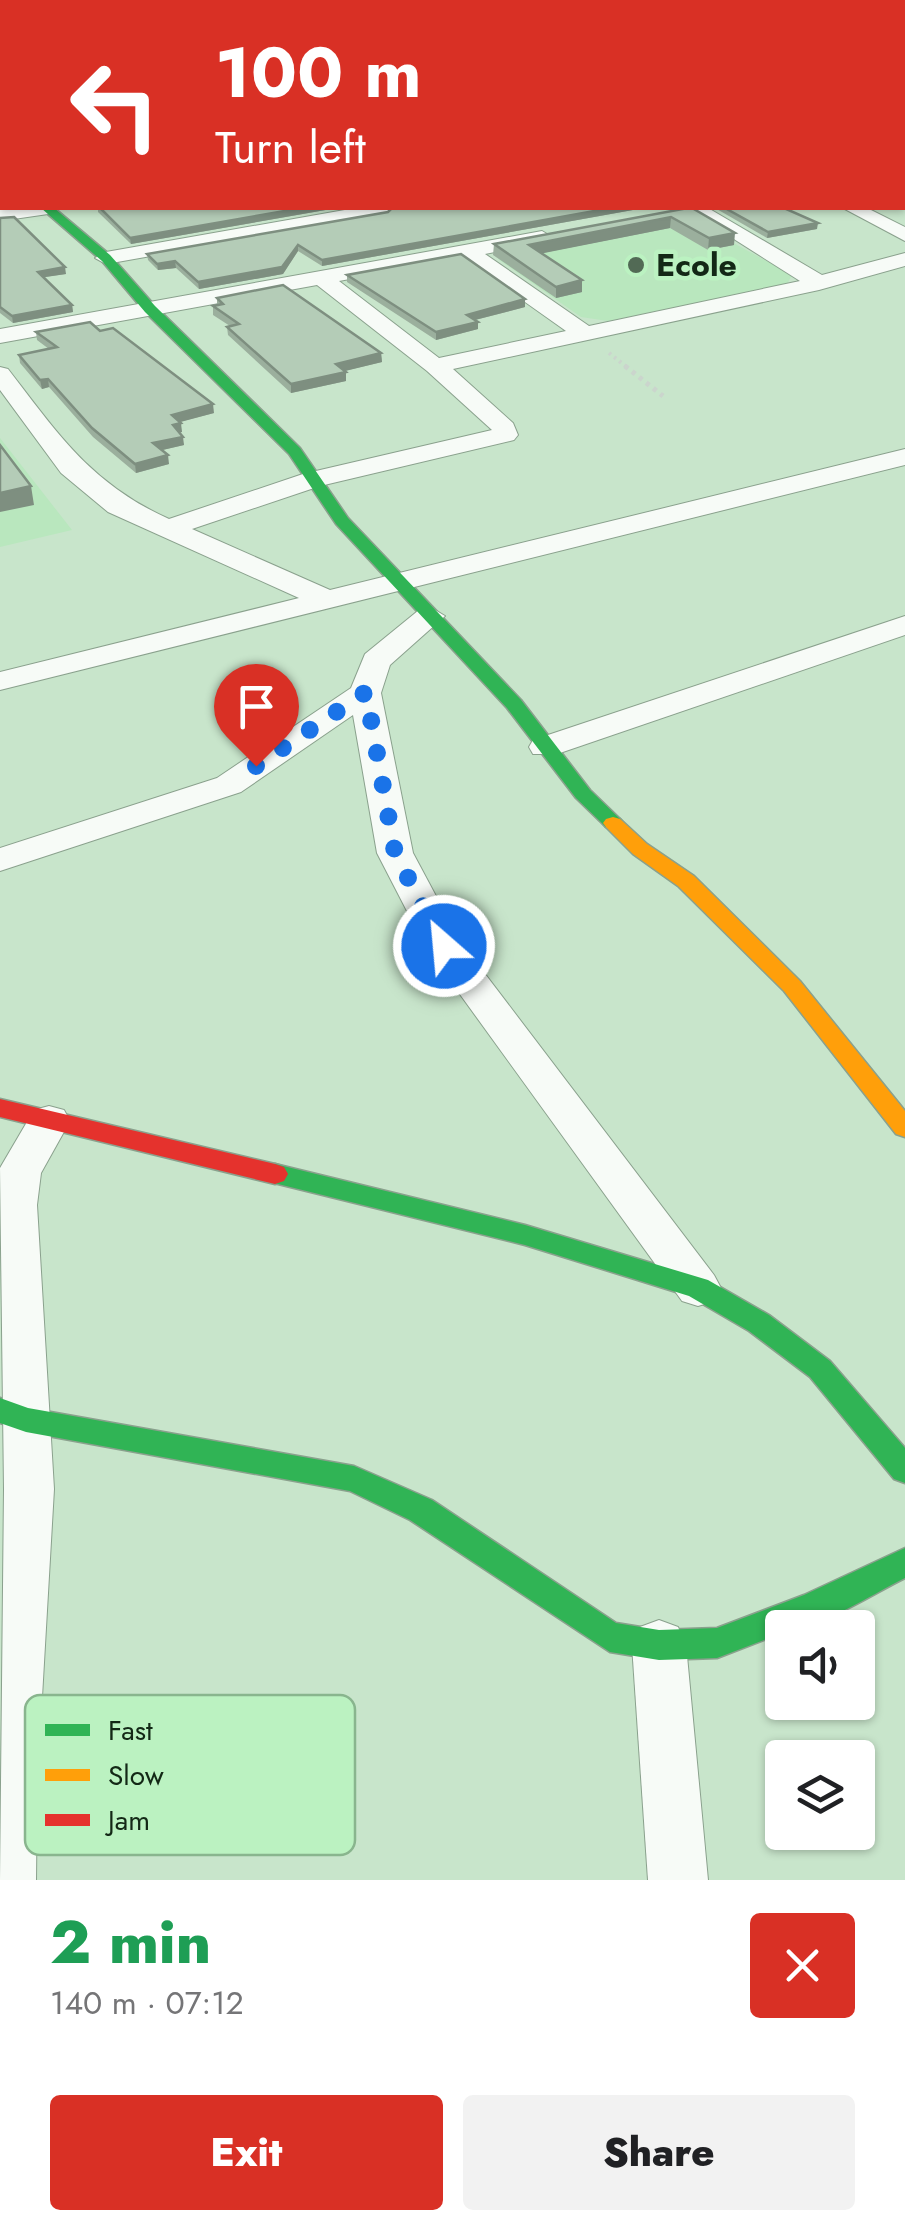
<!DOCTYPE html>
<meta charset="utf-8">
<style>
body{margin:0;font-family:Jost,sans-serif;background:#f2f2f2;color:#202124;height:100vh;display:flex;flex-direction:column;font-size:38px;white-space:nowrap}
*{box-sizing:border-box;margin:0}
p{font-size:32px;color:#757577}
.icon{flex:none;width:55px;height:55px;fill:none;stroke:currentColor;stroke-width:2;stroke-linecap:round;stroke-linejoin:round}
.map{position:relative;height:1880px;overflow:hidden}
.panel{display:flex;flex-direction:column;background:#fff;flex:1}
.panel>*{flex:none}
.top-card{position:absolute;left:0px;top:0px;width:905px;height:210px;box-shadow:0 2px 8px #0004;background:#d93025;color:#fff;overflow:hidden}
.controls{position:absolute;left:765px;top:1610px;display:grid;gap:20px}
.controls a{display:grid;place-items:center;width:110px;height:110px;border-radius:10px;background:#fff;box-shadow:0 2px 8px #0004;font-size:50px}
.pin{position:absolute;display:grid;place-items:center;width:85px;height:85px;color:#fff;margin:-102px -42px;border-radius:50% 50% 50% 0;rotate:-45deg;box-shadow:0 0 10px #0007}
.pin .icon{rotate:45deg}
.me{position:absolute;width:110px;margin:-55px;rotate:333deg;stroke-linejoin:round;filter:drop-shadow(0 0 8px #0008)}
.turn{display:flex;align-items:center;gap:35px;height:210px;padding:0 50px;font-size:45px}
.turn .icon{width:130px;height:130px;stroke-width:2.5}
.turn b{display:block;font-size:70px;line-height:85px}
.round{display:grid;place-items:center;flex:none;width:105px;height:105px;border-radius:10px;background:#f2f2f2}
.head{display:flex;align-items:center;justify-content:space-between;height:170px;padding:0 50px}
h1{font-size:60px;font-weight:800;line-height:75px;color:#1e9e55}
.cta{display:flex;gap:20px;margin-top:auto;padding:20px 50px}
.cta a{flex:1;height:115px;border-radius:10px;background:#d93025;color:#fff;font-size:40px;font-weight:800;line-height:115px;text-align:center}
.cta a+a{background:#f2f2f2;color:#202124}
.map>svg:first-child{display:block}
</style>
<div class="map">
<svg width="905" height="1880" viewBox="0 0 905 1880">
<rect width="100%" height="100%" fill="#c8e5cb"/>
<!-- built -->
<g fill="#b9e7be">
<polygon points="697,223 792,275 787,284 608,321 581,317 498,259 510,250"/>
<polygon points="0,438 72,530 0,547"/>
</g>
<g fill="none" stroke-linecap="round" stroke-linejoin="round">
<defs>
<g id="street">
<polygon points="569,0 588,0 589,2 570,2"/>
<polygon points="0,7 2,8 2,17 0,17"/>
<rect x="902" y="20" width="3" height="10"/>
<polygon points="2,49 2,59 0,60 0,50"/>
<polygon points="905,61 905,71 902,72 902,62"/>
<polygon points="902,108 905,108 902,119"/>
<rect x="0" y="116" width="2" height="10"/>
<rect x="902" y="135" width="3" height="11"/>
<polygon points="0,154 2,155 2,169 0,168"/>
<polygon points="58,208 48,214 0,221 0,209"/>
<polygon points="356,208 397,208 387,214 106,264 95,258 106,252"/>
<path d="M685,208H708L822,275L905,253V266L819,290L453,369L513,423L518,435L514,440L320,486L192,529L330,590L905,449V465L0,690V672L299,598L108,512L61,473L0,390V367L8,369C58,434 91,484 169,519L303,474L492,430L427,371L317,285L0,343V329L542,231L552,237L549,241L485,254L589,326L800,281ZM463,258L566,331L439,358L339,281Z"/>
<polygon points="843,208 867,208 905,227 905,241"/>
<polygon points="430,607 445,616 390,665 381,693 413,853 460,941 714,1275 721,1288 714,1301 698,1306 682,1301 425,946 377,853 353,715 241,792 0,871 0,848 217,778 351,688 365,654 419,610"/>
<polygon points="905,616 905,635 557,754 533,754 529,747 533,740"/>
<polygon points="49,1106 64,1110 70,1121 41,1173 37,1205 54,1489 37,1784 36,1880 0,1880 4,1489 0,1168 34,1110"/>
<polygon points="659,1620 678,1627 686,1645 708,1880 648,1880 632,1645 640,1627"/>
</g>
<g id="fast">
<polygon points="41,208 54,208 110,255 155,306 300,448 348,518 521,700 590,790 620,819 623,823 620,827 606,827 576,798 507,708 336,524 289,454 145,312 102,261"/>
<polygon points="275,1164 525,1225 708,1280 769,1315 830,1361 905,1448 905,1483 894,1479 810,1377 749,1331 689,1296 525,1245 266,1181 262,1174 266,1167"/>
<path d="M0,1398L28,1408L354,1466L432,1500L616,1623L659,1630L717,1628L804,1595L905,1548V1578C868,1596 824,1628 782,1628V1633L717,1658L659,1660L610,1652L410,1520L350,1491L26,1432L0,1423Z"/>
</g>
<polygon id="slow" points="613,817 620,819 647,844 694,876 800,981 905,1111 905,1137 896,1134 784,991 678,886 633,854 606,827 603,823 606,819"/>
<polygon id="jam" points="0,1099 275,1164 284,1167 288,1174 284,1181 275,1184 0,1117"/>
</defs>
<!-- street casing -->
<use href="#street" stroke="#8aa18d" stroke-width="2"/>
<!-- fast casing -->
<use href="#fast" stroke="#8aa18d" stroke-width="3"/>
<!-- slow casing -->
<use href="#slow" stroke="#8aa18d" stroke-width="3"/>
<!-- jam casing -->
<use href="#jam" stroke="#8aa18d" stroke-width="3"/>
<!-- path-far1 -->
<polyline stroke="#cbd5cd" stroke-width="4" stroke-dasharray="2.5 4" stroke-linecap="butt" points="609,353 628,368"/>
<!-- path -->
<polyline stroke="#cbd5cd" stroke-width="5" stroke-dasharray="4 5" stroke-linecap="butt" points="625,366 663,396"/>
<!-- street -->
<use href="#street" fill="#f7fbf7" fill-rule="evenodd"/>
<!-- fast -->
<use href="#fast" fill="#30b455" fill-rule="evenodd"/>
<!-- slow -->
<use href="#slow" fill="#ff9f0a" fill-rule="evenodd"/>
<!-- jam -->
<use href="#jam" fill="#e5322d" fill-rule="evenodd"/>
</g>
<!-- wall -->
<g fill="#9baf9d">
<polygon points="98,208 337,208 131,244 98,212"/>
<polygon points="392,208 644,208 322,266 298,251 283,274 199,289 176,268 158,270 148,260 147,254 388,212"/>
<polygon points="688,208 734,245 708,250 670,228 542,253 582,280 582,292 556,298 493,255 494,244"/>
<polygon points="715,208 784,208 817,229 767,238"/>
<polygon points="0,218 66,274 44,277 72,305 73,312 13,323 0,313"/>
<polygon points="347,275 525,299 525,307 475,320 478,329 436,340 347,282"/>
<polygon points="217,298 381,353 382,362 344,371 346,381 291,393 228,335 227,327 230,326 213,315 213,306 217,305"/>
<polygon points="100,331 214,413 179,422 182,432 179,432 184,445 162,450 169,464 136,473 93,437 49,387 42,389 20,363 19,355 49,349 37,340 36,332"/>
</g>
<!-- shaded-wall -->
<g fill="#7e8f80">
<polygon points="302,208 337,208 131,244 130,238"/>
<polygon points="611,208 644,208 322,266 322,260"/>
<polygon points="671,217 670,228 529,256 529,245"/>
<polygon points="818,223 817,229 767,238 768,232"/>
<polygon points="735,233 734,245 708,250 709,238"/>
<polygon points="298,245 298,251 283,274 199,289 198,282"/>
<polygon points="175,261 176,268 158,270 157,264"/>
<polygon points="65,267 66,274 39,278 38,272"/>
<polygon points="582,280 582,292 556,298 556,287"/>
<polygon points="525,299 525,307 467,322 467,315"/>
<polygon points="72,305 73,312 13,323 12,316"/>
<polygon points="478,322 478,329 436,340 436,332"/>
<polygon points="381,353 382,362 337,373 336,364"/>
<polygon points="346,372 346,381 291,393 291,384"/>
<polygon points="48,379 49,387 42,389 40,380"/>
<polygon points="213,404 214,413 173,424 172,415"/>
<polygon points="181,423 182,432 173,434 173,425"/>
<polygon points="183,437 184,445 154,452 153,443"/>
<polygon points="168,455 169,464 136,473 135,464"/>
<polygon points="31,486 34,505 0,512 0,493"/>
</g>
<!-- building -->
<g fill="#b4ccb7" stroke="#7e8f80" stroke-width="2.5">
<polygon points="1,0 405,0 410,2 4,2"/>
<polygon points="0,13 2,14 2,39 0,40"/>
<polygon points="100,208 302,208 130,238"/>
<polygon points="392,208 611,208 322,260 298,245 282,267 198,282 175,261 157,264 147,254 388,212"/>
<polygon points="688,208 692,208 735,233 709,238 671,217 529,245 582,280 556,287 494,244"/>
<polygon points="725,208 784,208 818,223 768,232"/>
<polygon points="14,217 65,267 38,272 72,305 12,316 0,307 0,218"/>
<polygon points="461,254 525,299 467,315 478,322 436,332 347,275"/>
<polygon points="283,285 381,353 336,364 346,372 291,384 227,327 239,324 213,306 223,304 217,298"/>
<polygon points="90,322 100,331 113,328 213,404 172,415 181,423 173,425 183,437 153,443 168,455 135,464 92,428 48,379 40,380 19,355 57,347 36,332"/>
<polygon points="0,445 31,486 0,493"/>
</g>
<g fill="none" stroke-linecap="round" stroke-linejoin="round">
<!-- route -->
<polyline stroke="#1a73e8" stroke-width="18" stroke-dasharray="0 32.4" points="256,766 366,692 395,853 444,946"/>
</g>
<!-- markers -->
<circle fill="#526a55" stroke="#bbf2c1" stroke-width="4" cx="636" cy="265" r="10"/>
<g text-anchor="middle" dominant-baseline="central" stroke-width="9" stroke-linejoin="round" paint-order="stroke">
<!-- far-poi labels -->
<g font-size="32" font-weight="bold" fill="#132816" stroke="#bbf2c1" text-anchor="start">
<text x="656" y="265">Ecole</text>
</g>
</g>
<!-- legend -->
<rect x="25" y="1695" width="330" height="160" rx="15" fill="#bbf2c1" stroke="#89b58e" stroke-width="2.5"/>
<rect x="45" y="1724" width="45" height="12" fill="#30b455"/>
<rect x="45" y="1769" width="45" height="12" fill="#ff9f0a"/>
<rect x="45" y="1814" width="45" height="12" fill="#e5322d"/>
<g font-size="28" fill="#132816">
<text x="108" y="1740">Fast</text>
<text x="108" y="1785">Slow</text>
<text x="108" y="1830">Jam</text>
</g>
</svg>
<div class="controls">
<a><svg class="icon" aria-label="sound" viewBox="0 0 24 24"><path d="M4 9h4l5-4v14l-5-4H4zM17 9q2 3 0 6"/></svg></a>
<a><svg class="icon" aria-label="layers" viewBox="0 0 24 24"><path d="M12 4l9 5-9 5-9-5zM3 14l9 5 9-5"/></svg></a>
</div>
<div class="pin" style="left:256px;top:766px;background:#d93025"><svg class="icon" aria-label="arrive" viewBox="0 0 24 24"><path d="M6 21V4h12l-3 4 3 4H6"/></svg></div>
<svg class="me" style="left:444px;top:946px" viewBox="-20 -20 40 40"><circle r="17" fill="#1a73e8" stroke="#fff" stroke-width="3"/><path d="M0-11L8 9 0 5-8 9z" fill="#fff"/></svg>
<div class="top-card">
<div class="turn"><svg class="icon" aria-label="left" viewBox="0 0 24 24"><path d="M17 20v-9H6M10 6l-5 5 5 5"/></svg><div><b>100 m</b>Turn left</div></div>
</div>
</div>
<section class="panel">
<div class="head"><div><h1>2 min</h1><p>140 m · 07:12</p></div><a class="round" style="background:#d93025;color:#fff"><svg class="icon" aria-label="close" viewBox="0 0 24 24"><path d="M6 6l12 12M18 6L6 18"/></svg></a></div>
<div class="cta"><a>Exit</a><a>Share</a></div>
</section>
